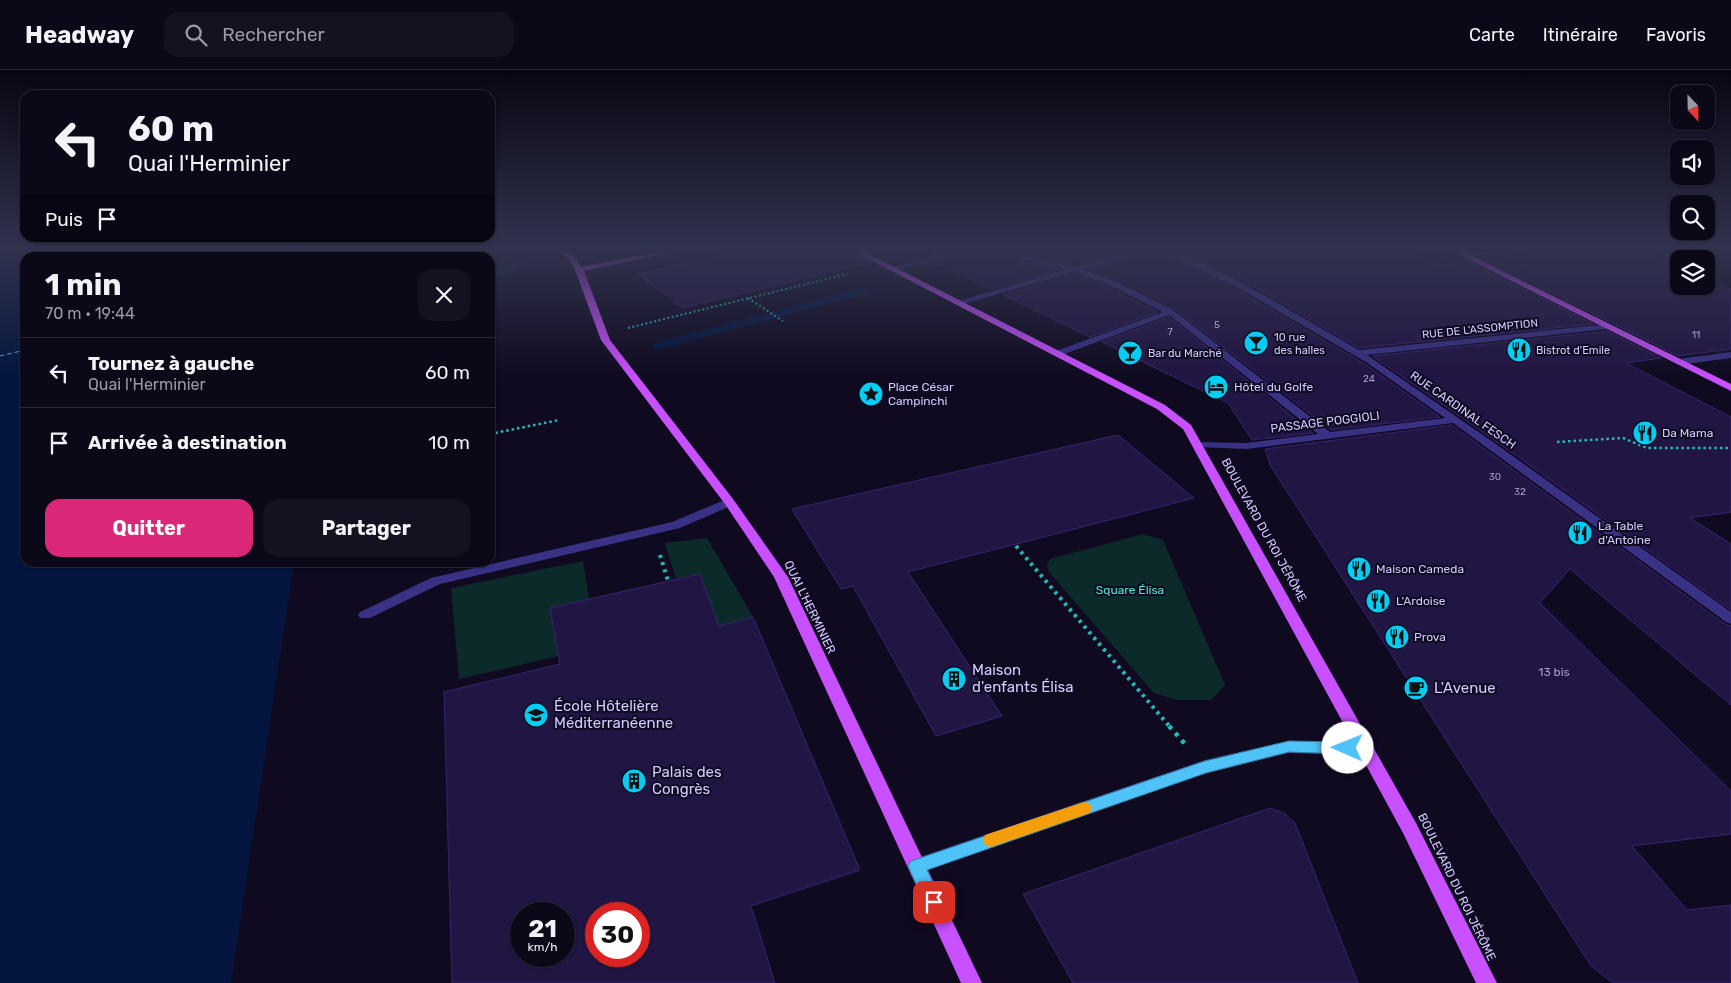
<!DOCTYPE html>
<html lang="fr">
<meta charset="utf-8">
<style>
body{margin:0;font-family:Rubik,sans-serif;background:#141121;color:#f1f3f6;height:100vh;display:flex;flex-direction:column;font-size:19px;white-space:nowrap}
*{box-sizing:border-box;margin:0}
p{font-size:16px;color:#9a9aa2}
.icon{flex:none;width:28px;height:28px;fill:none;stroke:currentColor;stroke-width:2;stroke-linecap:round;stroke-linejoin:round}
.map{position:relative;flex:1;overflow:hidden}
.details{position:absolute;left:20px;top:182px;width:475px;height:315px;display:flex;flex-direction:column;background:#0b0818;border-radius:15px;box-shadow:0 1px 4px #0004,0 0 0 1px #2b2937}
.details>*{flex:none}
.banner{position:absolute;left:20px;top:20px;width:475px;height:152px;border-radius:15px;box-shadow:0 1px 4px #0004,0 0 0 1px #2b2937;background:#0b0818;color:#f1f3f6;overflow:hidden}
.needle{width:32px;rotate:158deg}
.buttons{position:absolute;left:1670px;top:15px;display:grid;gap:10px}
.buttons a{display:grid;place-items:center;width:45px;height:45px;border-radius:10px;background:#0b0818;box-shadow:0 1px 4px #0004,0 0 0 1px #2b2937;font-size:25px}
.speed{position:absolute;left:510px;top:832px;display:flex;gap:10px;font-size:25px;font-weight:700;text-align:center}
.speed>*{display:grid;place-content:center;width:65px;height:65px;border-radius:50%;background:#0b0818;box-shadow:0 1px 4px #0004,0 0 0 1px #2b2937;line-height:1}
.speed small{font-size:12px;font-weight:400}
.speed .limit{border:8px solid #d22;background:#fff;color:#111}
.pin{position:absolute;display:grid;place-items:center;width:42px;height:42px;color:#fff;margin:-21px;border-radius:10px;box-shadow:0 2px 8px #0006}
.me{position:absolute;width:55px;margin:-28px;rotate:271deg;stroke-linejoin:round;filter:drop-shadow(0 0 4px #0008)}
.turn{display:flex;align-items:center;gap:18px;height:105px;padding:0 25px;font-size:22px}
.turn .icon{width:65px;height:65px;stroke-width:2.5}
.turn b{display:block;font-size:35px;line-height:42px}
.then{display:flex;align-items:center;height:48px;padding:0 25px;background:#0003;gap:10px;font-size:19px}
.round{display:grid;place-items:center;flex:none;width:52px;height:52px;border-radius:15px;background:#141121}
.overview{display:flex;align-items:center;justify-content:space-between;height:85px;padding:0 25px}
h1{font-size:30px;font-weight:700;line-height:38px}
.primary-button{display:flex;gap:10px;margin-top:auto;padding:10px 25px}
.primary-button a{flex:1;height:58px;border-radius:15px;background:#db2777;color:#fff;font-size:20px;font-weight:700;line-height:58px;text-align:center}
.primary-button a+a{background:#141121;color:#f1f3f6}
ul{padding:0;list-style:none}
li{display:flex;align-items:center;gap:15px;height:70px;padding:0 25px;border-top:1px solid #2b2937}
li div{flex:1}
li b{display:block;font-size:19px}
li em{font-style:normal}
header{display:flex;align-items:center;gap:30px;box-sizing:border-box;height:70px;padding:0 25px;background:#0b0818;border-bottom:1px solid #2b2937}
header strong{font-size:24px}
nav{display:flex;gap:28px;margin-inline-start:auto;font-size:18px}
.search{width:350px;height:45px;background:#141121;display:flex;align-items:center;gap:12px;box-sizing:border-box;padding:0 18px;border-radius:15px;color:#9a9aa2;font-size:19px}
.map>svg:first-child{display:block}
</style>
<header>
<strong>Headway</strong>
<div class="search"><svg class="icon" aria-label="search" viewBox="0 0 24 24"><circle cx="10" cy="10" r="6"/><path d="M15 15l6 6"/></svg>Rechercher</div>
<nav><a>Carte</a><a>Itinéraire</a><a>Favoris</a></nav>
</header>
<div class="map">
<svg width="1731" height="913" viewBox="0 0 1731 913">
<rect width="100%" height="100%" fill="#0f0a20"/>
<!-- green -->
<g fill="#0d2a2b">
<polygon points="524,191 524,194 511,203 490,208 490,200 502,198 501,195"/>
<polygon points="1143,464 1163,470 1225,615 1211,630 1177,630 1154,623 1049,502 1047,494 1050,489"/>
<polygon points="707,468 753,547 719,556 700,504 676,509 665,473"/>
<polygon points="583,491 589,529 550,538 559,586 459,609 451,518"/>
</g>
<!-- water -->
<g fill="#04163f">
<polygon points="0,180 342,180 341,188 25,188 25,492 294,493 231,913 0,913"/>
<polygon points="863,217 873,222 657,280 652,274"/>
</g>
<g fill="none" stroke-linecap="round" stroke-linejoin="round">
<!-- ferry -->
<polyline stroke="#57a8ff" stroke-width="1" stroke-dasharray="4.5 3" stroke-linecap="butt" points="0,286 25,280"/>
</g>
<!-- building -->
<g fill="#211543" stroke="#382471" fill-rule="evenodd">
<polygon points="745,180 849,180 870,192 683,238 638,204"/>
<polygon points="953,180 1128,180 1075,195 1020,184 1021,191 1059,199 992,219 934,192"/>
<polygon points="1148,180 1157,180 1239,221 1365,294 1440,347 1331,360 1174,239 1120,211 1089,199"/>
<polygon points="1174,180 1408,180 1437,195 1469,192 1593,254 1359,278 1247,213 1204,191"/>
<polygon points="1586,180 1637,180 1679,197 1679,216 1706,216 1706,209 1731,219 1731,279 1678,286 1485,190"/>
<polygon points="1075,204 1112,219 1158,242 1090,267 1003,225"/>
<polygon points="1169,247 1313,363 1252,370 1228,333 1102,272"/>
<polygon points="1607,261 1661,288 1626,293 1731,347 1731,442 1690,448 1731,474 1731,540 1497,372 1372,286"/>
<polygon points="1452,355 1725,554 1731,556 1731,635 1570,499 1540,533 1731,721 1731,764 1632,776 1687,840 1731,835 1731,913 1613,913 1591,896 1270,395 1265,379"/>
<polygon points="1118,365 1194,428 908,502 1002,646 936,666 853,516 841,519 792,439"/>
<path d="M700,504L719,556L753,547L860,800L751,836L775,913H452L444,622L560,594L550,538ZM521,844H564V886H521ZM596,844H639V886H596Z"/>
<polygon points="1270,738 1284,743 1295,753 1358,913 1073,913 1023,824"/>
</g>
<g fill="none" stroke-linecap="round" stroke-linejoin="round">
<!-- path-far3 -->
<g stroke="#21bbba" stroke-width="2" stroke-dasharray="2 2.5" stroke-linecap="butt">
<polyline points="205,188 224,180"/>
<polyline points="276,188 294,180"/>
<polyline points="748,228 783,251"/>
<polyline points="628,258 847,204"/>
</g>
<!-- path-far2 -->
<g stroke="#21bbba" stroke-width="2.5" stroke-dasharray="2.5 3" stroke-linecap="butt">
<polyline points="490,364 559,350"/>
<polyline points="1557,372 1623,368 1647,378 1729,378"/>
</g>
<!-- path-far1 -->
<g stroke="#21bbba" stroke-width="4" stroke-dasharray="3 4.5" stroke-linecap="butt">
<polyline points="1016,476 1170,657"/>
<polyline points="660,485 668,511"/>
</g>
<!-- path -->
<polyline stroke="#21bbba" stroke-width="4.5" stroke-dasharray="4 5.5" stroke-linecap="butt" points="1169,656 1185,674"/>
<!-- minor -->
<g fill="#383184" fill-rule="evenodd">
<polygon points="941,180 951,180 926,194 893,200 889,198 921,190"/>
<polygon points="1134,180 1146,180 1083,199 1119,213 1173,240 1330,362 1445,348 1366,292 1240,219 1159,180 1169,180 1203,193 1246,215 1359,280 1609,254 1609,258 1606,259 1367,285 1496,374 1731,542 1731,554 1726,552 1453,353 1247,379 1198,377 1194,376 1192,374 1194,372 1247,373 1318,364 1169,245 1062,285 1056,285 1056,281 1163,242 1113,217 1075,202 963,234 956,232 1066,199 1021,189 1021,185 1075,197"/>
<polygon points="1492,180 1517,180 1513,182 1464,187 1460,185 1464,183"/>
<polygon points="1731,282 1731,288 1678,295 1673,292 1678,289"/>
<polygon points="729,428 735,432 733,435 680,458 440,514 370,548 360,548 358,545 360,542 431,508 672,452"/>
<polygon points="1289,671 1367,673 1373,674 1375,679 1373,684 1367,685 1289,683 1206,703 917,804 910,802 908,796 910,790 917,788 1205,690"/>
</g>
<!-- major -->
<g fill="#c850ff" fill-rule="evenodd">
<path d="M558,180C571,180 575,187 581,197L667,180H682L584,201L610,270L733,429L788,507L982,913H961L774,507L725,434L601,270L575,200L568,188Z"/>
<polygon points="851,180 861,180 1165,335 1191,355 1416,753 1497,913 1476,913 1403,763 1183,359 1157,339"/>
<polygon points="1450,180 1460,180 1731,314 1731,321"/>
</g>
</g>
<!-- sky -->
<linearGradient id="sky" x2="0" y2="1"><stop stop-color="#080612"/><stop offset="0.58" stop-color="#31334e"/><stop offset="1" stop-color="#31334e" stop-opacity="0"/></linearGradient>
<rect width="1731" height="308" fill="url(#sky)"/>
<!-- route -->
<polygon fill="#4fc3f7" stroke="#337fa1" points="1289,671 1348,672 1353,674 1355,678 1353,682 1348,684 1289,682 1206,703 927,800 942,832 940,838 934,840 927,838 908,796 911,791 917,789 1205,691"/>
<!-- slow -->
<polygon fill="#f59e0b" points="1084,732 1090,734 1092,738 1090,743 991,777 985,775 983,770 985,765"/>
<!-- icons -->
<defs>
<symbol id="bar-disc" viewBox="-11 -11 22 22"><circle r="9.5" fill="#00cef4" stroke="#0f0a20"/><path d="M-6-5H6L.8 .8V4.5H3.5V6h-7V4.5H-.8V.8Z" fill="#111"/></symbol>
<symbol id="restaurant-disc" viewBox="-11 -11 22 22"><circle r="9.5" fill="#00cef4" stroke="#0f0a20"/><path d="M-5-6h1v4h1v-4h1v4h1v-4h1v5L-1.5 .5V6h-2V.5L-5-1ZM5-6V6H3V1.5H1.5Q1.5-4 5-6Z" fill="#111"/></symbol>
<symbol id="hotel-disc" viewBox="-11 -11 22 22"><circle r="9.5" fill="#00cef4" stroke="#0f0a20"/><path d="M-6-4.5h1.5V1H6V5H4.5V3h-9V5H-6ZM-4 0a1.8 1.8 0 1 1 3.6 0ZM.5 0V-2.5h3Q6-2.5 6 0Z" fill="#111"/></symbol>
<symbol id="sight-disc" viewBox="-11 -11 22 22"><circle r="9.5" fill="#00cef4" stroke="#0f0a20"/><path d="M0-6L1.8-2.2L6-1.7L2.9 1.2L3.7 5.4L0 3.3L-3.7 5.4L-2.9 1.2L-6-1.7L-1.8-2.2Z" fill="#111"/></symbol>
<symbol id="building-disc" viewBox="-11 -11 22 22"><circle r="9.5" fill="#00cef4" stroke="#0f0a20"/><path d="M-4-6H4V6H1V3H-1V6H-4ZM-2.5-4.3h1.7v1.8h-1.7ZM.8-4.3h1.7v1.8H.8ZM-2.5-1h1.7V.8h-1.7ZM.8-1h1.7V.8H.8Z" fill="#111"/></symbol>
<symbol id="cafe-disc" viewBox="-11 -11 22 22"><circle r="9.5" fill="#00cef4" stroke="#0f0a20"/><path d="M-5.5-4.5H6V0H3Q3 3.5 0 3.5H-2.5Q-5.5 3.5-5.5 0ZM3-3.2v2h1.7v-2ZM-6 4.5H4V6H-6Z" fill="#111"/></symbol>
<symbol id="university-disc" viewBox="-11 -11 22 22"><circle r="9.5" fill="#00cef4" stroke="#0f0a20"/><path d="M0-5L7-2L0 1L-7-2ZM-4 1L0 2.5L4 1V4Q0 6-4 4Z" fill="#111"/></symbol>
</defs>
<g fill-rule="evenodd">
<use href="#bar-disc" x="1242" y="259" width="28" height="28"/>
<use href="#restaurant-disc" x="1505" y="266" width="28" height="28"/>
<use href="#bar-disc" x="1116" y="269" width="28" height="28"/>
<use href="#hotel-disc" x="1202" y="303" width="28" height="28"/>
<use href="#sight-disc" x="857" y="310" width="28" height="28"/>
<use href="#restaurant-disc" x="1631" y="349" width="28" height="28"/>
<use href="#restaurant-disc" x="1566" y="449" width="28" height="28"/>
<use href="#restaurant-disc" x="1345" y="485" width="28" height="28"/>
<use href="#restaurant-disc" x="1364" y="517" width="28" height="28"/>
<use href="#restaurant-disc" x="1383" y="553" width="28" height="28"/>
<use href="#building-disc" x="940" y="595" width="28" height="28"/>
<use href="#cafe-disc" x="1402" y="604" width="28" height="28"/>
<use href="#university-disc" x="522" y="631" width="28" height="28"/>
<use href="#building-disc" x="620" y="697" width="28" height="28"/>
</g>
<g text-anchor="middle" dominant-baseline="central" stroke-width="4" stroke-linejoin="round" paint-order="stroke">
<!-- number labels -->
<g font-size="10" fill="#a69cd0">
<text x="1217" y="255">5</text>
<text x="1170" y="262">7</text>
<text x="1696" y="265">11</text>
<text x="1369" y="309">24</text>
<text x="1495" y="407">30</text>
<text x="1520" y="422">32</text>
</g>
<!-- far-street labels -->
<g font-size="11" fill="#d3c9ff" stroke="#0f0a20">
<text transform="translate(1480 259) rotate(-6)">RUE DE L'ASSOMPTION</text>
</g>
<!-- far-poi labels -->
<g font-size="11" fill="#d3c9ff" stroke="#0f0a20" text-anchor="start">
<text x="1274" y="267">10 rue<tspan x="1274" dy="13">des halles</tspan></text>
<text x="1536" y="280">Bistrot d'Emile</text>
<text x="1148" y="283">Bar du Marché</text>
</g>
<!-- poi labels -->
<g font-size="12" fill="#d3c9ff" stroke="#0f0a20" text-anchor="start">
<text x="888" y="317">Place César<tspan x="888" dy="14">Campinchi</tspan></text>
<text x="1234" y="317">Hôtel du Golfe</text>
<text x="1662" y="363">Da Mama</text>
<text x="1598" y="456">La Table<tspan x="1598" dy="14">d'Antoine</tspan></text>
<text x="1376" y="499">Maison Cameda</text>
<text x="1396" y="531">L'Ardoise</text>
<text x="1414" y="567">Prova</text>
</g>
<!-- street labels -->
<g font-size="12" fill="#d3c9ff" stroke="#0f0a20">
<text transform="translate(1463 340) rotate(35)">RUE CARDINAL FESCH</text>
<text transform="translate(1325 352) rotate(-7)">PASSAGE POGGIOLI</text>
<text transform="translate(1264 460) rotate(61)">BOULEVARD DU ROI JÉRÔME</text>
<text transform="translate(810 537) rotate(64)">QUAI L'HERMINIER</text>
<text transform="translate(1457 817) rotate(64)">BOULEVARD DU ROI JÉRÔME</text>
</g>
<!-- park labels -->
<g font-size="12" fill="#4aeacb" stroke="#0f0a20">
<text x="1130" y="520">Square Élisa</text>
</g>
<!-- near-number labels -->
<g font-size="12" fill="#a69cd0">
<text x="1554" y="602">13 bis</text>
</g>
<!-- near-poi labels -->
<g font-size="15" fill="#d3c9ff" stroke="#0f0a20" text-anchor="start">
<text x="972" y="600">Maison<tspan x="972" dy="17">d'enfants Élisa</tspan></text>
<text x="1434" y="618">L'Avenue</text>
<text x="554" y="636">École Hôtelière<tspan x="554" dy="17">Méditerranéenne</tspan></text>
<text x="652" y="702">Palais des<tspan x="652" dy="17">Congrès</tspan></text>
</g>
</g>
</svg>
<div class="buttons">
<a><svg class="needle" viewBox="-14 -14 28 28"><path d="M0-13l5 13h-10z" fill="#e53935"/><path d="M0 13l5-13h-10z" fill="#9a9aa2"/></svg></a>
<a><svg class="icon" aria-label="sound" viewBox="0 0 24 24"><path d="M4 9h4l5-4v14l-5-4H4zM17 9q2 3 0 6"/></svg></a>
<a><svg class="icon" aria-label="search" viewBox="0 0 24 24"><circle cx="10" cy="10" r="6"/><path d="M15 15l6 6"/></svg></a>
<a><svg class="icon" aria-label="layers" viewBox="0 0 24 24"><path d="M12 4l9 5-9 5-9-5zM3 14l9 5 9-5"/></svg></a>
</div>
<div class="speed"><div>21<small>km/h</small></div><div class="limit">30</div></div>
<div class="pin" style="left:934px;top:832px;background:#d93025"><svg class="icon" aria-label="arrive" viewBox="0 0 24 24"><path d="M6 21V4h12l-3 4 3 4H6"/></svg></div>
<svg class="me" style="left:1348px;top:678px" viewBox="-20 -20 40 40"><circle r="19" fill="#fff"/><path d="M0-13L10 11 0 6-10 11z" fill="#4fc3f7"/></svg>
<div class="banner">
<div class="turn"><svg class="icon" aria-label="left" viewBox="0 0 24 24"><path d="M17 20v-9H6M10 6l-5 5 5 5"/></svg><div><b>60 m</b>Quai l'Herminier</div></div>
<div class="then">Puis<svg class="icon" aria-label="arrive" viewBox="0 0 24 24"><path d="M6 21V4h12l-3 4 3 4H6"/></svg></div>
</div>
<section class="details">
<div class="overview"><div><h1>1 min</h1><p>70 m · 19:44</p></div><a class="round"><svg class="icon" aria-label="close" viewBox="0 0 24 24"><path d="M6 6l12 12M18 6L6 18"/></svg></a></div>
<ul>
<li><svg class="icon" aria-label="left" viewBox="0 0 24 24"><path d="M17 20v-9H6M10 6l-5 5 5 5"/></svg><div><b>Tournez à gauche</b><p>Quai l'Herminier</p></div><em>60 m</em></li>
<li><svg class="icon" aria-label="arrive" viewBox="0 0 24 24"><path d="M6 21V4h12l-3 4 3 4H6"/></svg><div><b>Arrivée à destination</b></div><em>10 m</em></li>
</ul>
<div class="primary-button"><a>Quitter</a><a>Partager</a></div>
</section>
</div>
